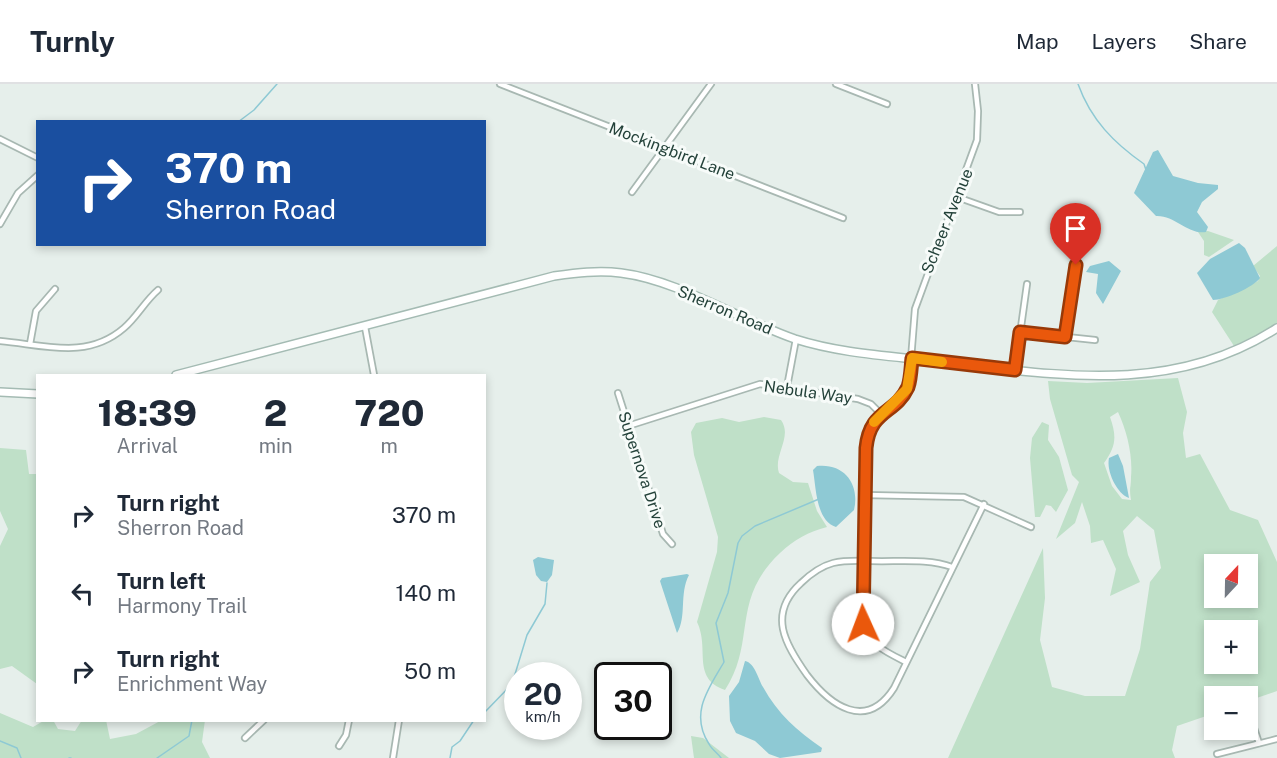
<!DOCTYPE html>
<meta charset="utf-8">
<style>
body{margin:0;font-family:"Public Sans",sans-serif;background:#f2f2f3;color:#1f2937;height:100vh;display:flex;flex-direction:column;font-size:22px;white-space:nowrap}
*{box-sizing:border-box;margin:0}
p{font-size:20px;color:#747a83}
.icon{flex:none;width:33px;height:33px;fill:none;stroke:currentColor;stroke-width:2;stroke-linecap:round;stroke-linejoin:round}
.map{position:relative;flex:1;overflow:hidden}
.side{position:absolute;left:36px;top:290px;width:450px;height:348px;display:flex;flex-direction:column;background:#fff;border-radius:0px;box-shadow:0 3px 9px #0003}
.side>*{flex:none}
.guide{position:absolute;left:36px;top:36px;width:450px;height:126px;border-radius:0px;box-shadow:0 3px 9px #0003;background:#1a4fa0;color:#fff;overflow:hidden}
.needle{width:39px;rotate:22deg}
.buttons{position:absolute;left:1204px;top:470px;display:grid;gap:12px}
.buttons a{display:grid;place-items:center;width:54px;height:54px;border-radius:0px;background:#fff;box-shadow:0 3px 9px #0003;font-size:30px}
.speed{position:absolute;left:504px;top:578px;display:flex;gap:12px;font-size:30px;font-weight:700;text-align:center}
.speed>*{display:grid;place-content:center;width:78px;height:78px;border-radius:50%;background:#fff;box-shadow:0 3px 9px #0003;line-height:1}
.speed small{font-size:15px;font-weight:400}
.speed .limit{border:3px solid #111;border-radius:9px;background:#fff;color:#111}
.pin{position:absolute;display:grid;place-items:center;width:51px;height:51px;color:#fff;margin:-62px -26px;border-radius:50% 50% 50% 0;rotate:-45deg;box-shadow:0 0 6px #0007}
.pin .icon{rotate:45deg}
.me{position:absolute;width:66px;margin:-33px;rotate:358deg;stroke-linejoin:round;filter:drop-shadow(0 0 4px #0008)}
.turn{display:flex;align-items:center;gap:21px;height:126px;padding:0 30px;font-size:27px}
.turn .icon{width:78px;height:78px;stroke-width:2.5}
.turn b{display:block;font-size:42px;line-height:51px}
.eta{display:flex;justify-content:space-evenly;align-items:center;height:102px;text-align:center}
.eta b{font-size:36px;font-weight:800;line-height:42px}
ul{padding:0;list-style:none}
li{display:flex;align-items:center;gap:18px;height:78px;padding:0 30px}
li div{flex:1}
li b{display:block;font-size:22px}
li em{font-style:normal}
header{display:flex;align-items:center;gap:36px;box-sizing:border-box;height:84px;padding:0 30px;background:#fff;border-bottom:2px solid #e0e1e3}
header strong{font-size:28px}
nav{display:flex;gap:33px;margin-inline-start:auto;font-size:21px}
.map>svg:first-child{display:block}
</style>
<header>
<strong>Turnly</strong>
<nav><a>Map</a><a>Layers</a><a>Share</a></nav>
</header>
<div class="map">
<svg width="1277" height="674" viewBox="0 0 1277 674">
<rect width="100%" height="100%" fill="#e6efeb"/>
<!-- green -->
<g fill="#bfe0c8" fill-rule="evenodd">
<polygon points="1208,147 1234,156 1209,173 1204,171 1204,157 1198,148"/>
<polygon points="1277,162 1277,241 1234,262 1212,228 1218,216 1258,197 1260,192 1253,182"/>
<path d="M1178,294L1187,328L1183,349L1186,374L1200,370L1230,426L1258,436L1277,478V607L1248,617V612H1215V629L1177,642L1172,666L1175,674H948L1043,464L1045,514L1040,556L1052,603L1085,612H1125L1140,565L1150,498L1161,484L1154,446L1137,432L1123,447L1128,471L1140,498L1110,512L1116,485L1103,456L1091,459L1090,442L1082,418L1075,439L1056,455L1079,398L1072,391L1050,315L1048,297L1087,299ZM1118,328C1127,347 1133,372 1131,393C1131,405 1129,403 1131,416L1122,415L1112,402L1104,379C1116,362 1117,353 1110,333ZM1215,480H1248V513H1215ZM1215,546H1248V579H1215Z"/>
<path d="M764,333L781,336C793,353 773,371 779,389L793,398L808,399L817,427L827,443C808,448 795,455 780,469C730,516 757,557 725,606C691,594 710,565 697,538L717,468L718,453L694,371L691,348L696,339L722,334L739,338Z"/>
<polygon points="1042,338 1049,341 1048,356 1059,373 1068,406 1056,428 1051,422 1046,421 1040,433 1035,433 1030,374 1032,354"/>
<polygon points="0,364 26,366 29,390 37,390 37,600 12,582 0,585 0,462 8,445 0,427"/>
<polygon points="0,629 33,643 45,636 53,636 58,645 75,647 82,636 106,636 110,655 136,650 162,636 205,636 202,658 210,674 0,674"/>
<polygon points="691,652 703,654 729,674 694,674"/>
</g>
<!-- water -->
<g fill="#8ec9d4">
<path d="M1158,66L1173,92L1198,99L1218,101V105L1202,118L1197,128L1208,143L1206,148C1188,151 1175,131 1156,132L1134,109L1153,68Z"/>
<path d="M1239,159L1245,164L1260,194C1254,203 1224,216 1213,216L1197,189L1210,175Z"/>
<polygon points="1109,177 1121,187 1103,220 1096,209 1098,190 1086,188 1090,182"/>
<path d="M1118,370L1123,382L1129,414C1117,410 1106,387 1109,374Z"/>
<path d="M817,382C845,379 860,401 854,426L836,443C816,437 816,403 813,386Z"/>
<polygon points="538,473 554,476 552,491 547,498 541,497 536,491 533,476"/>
<path d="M687,490L689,491C679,510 687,533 677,549L660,497L662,494Z"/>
<path d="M745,577C755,579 758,595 763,603C778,630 797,647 822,664L821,668L780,674L769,670L755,657L736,649L730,637L729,612L739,598Z"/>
</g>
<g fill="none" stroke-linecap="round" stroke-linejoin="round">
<!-- stream -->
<g stroke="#8ec9d4" stroke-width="1.5">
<path d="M1078,0C1091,36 1114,59 1144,80L1146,86"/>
<polyline points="238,38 254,26 277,0"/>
<polyline points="484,629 512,600 527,551 545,520 547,499"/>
<polyline points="0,657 17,664 21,674"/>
<polyline points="69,674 71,674"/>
<polyline points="157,674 189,652 192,636"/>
<polyline points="450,674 452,663 460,657 474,636"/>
<path d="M721,674C718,669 712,666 709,660C689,629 709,604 724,578L716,539L728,509L738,459L742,452L755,442L819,415"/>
</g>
<defs>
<g id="minor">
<polyline points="500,0 843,134"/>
<polyline points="836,0 887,20"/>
<polyline points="0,55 38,74"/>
<polyline points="632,108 711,0"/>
<polyline points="957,113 999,128 1020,128"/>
<polyline points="0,140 18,109 38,91"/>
<polyline points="365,243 374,291"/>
<polyline points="1020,248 1095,256"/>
<polyline points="1065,253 1076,181"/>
<path d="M0,257C45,261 87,276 124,244C137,233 145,217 158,206"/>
<polyline points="30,260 36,227 55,205"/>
<polyline points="1015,286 1027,200"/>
<polyline points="787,303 796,255"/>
<polyline points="618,309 663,450 672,460"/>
<polyline points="628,342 760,300 858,315 871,320 881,330"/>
<polyline points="865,411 964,413 1031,443"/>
<path d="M952,483C928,474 897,478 871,477C839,476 825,476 801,499C767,530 785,560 807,591C830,621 866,648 894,604L984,420"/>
<path d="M906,578C886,568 871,562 863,540L867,356L873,339L899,316L909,300L915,225L977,56L978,27L975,0"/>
<polyline points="1248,626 1259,659"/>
<polyline points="245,654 264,636"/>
<polyline points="339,662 346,651 349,636"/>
<polyline points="1217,670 1277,655"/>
<polyline points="393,674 399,636"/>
</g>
<g id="secondary">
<path d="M176,291L554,192C576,189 598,186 621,189C678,196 740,236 795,255C842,270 893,272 942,278C1058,291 1172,312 1277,244"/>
<polyline points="0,308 38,310"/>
</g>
</defs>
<!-- minor casing -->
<use href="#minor" stroke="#a8b8b2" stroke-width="8"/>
<!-- secondary casing -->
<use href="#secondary" stroke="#a4bbb3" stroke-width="10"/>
<!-- minor -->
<use href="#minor" stroke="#fff" stroke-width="4.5"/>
<!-- secondary -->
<use href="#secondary" stroke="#fff" stroke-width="7"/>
</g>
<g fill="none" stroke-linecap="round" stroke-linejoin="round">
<defs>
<path id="route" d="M863,540L866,364C870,325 895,331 908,303C911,294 911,284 912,274L1015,286L1020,248L1065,253L1076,181"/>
</defs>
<!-- route casing -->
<use href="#route" stroke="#983908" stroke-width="15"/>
<!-- route -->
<use href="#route" stroke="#ea580c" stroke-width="10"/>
<!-- slow -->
<polyline stroke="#f59e0b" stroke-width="10" points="874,338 907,305 912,274 942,278"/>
</g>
<g text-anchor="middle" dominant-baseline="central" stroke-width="6" stroke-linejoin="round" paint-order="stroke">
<!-- street labels -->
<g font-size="16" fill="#24423a" stroke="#f7fbf9">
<text transform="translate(672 67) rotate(21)">Mockingbird Lane</text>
<text transform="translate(947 137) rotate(-68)">Scheer Avenue</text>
<text transform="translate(725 226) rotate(23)">Sherron Road</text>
<text transform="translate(808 308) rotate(8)">Nebula Way</text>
<text transform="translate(642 386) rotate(72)">Supernova Drive</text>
</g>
</g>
</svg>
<div class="buttons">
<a><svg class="needle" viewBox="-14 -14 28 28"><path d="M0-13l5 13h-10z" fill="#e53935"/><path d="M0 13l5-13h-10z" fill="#747a83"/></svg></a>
<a>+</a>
<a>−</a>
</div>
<div class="speed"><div>20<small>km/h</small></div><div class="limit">30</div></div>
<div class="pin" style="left:1076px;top:181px;background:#d93025"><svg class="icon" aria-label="arrive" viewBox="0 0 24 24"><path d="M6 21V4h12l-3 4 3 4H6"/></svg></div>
<svg class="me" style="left:863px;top:540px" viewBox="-20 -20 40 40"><circle r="19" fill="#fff"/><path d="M0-13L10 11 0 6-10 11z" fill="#ea580c"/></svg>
<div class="guide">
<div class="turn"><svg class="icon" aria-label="right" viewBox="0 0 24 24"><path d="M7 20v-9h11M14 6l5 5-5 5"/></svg><div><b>370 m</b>Sherron Road</div></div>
</div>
<section class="side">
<div class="eta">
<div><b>18:39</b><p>Arrival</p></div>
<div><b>2</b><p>min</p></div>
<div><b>720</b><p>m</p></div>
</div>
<ul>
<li><svg class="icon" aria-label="right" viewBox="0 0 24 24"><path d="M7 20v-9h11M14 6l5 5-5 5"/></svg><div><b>Turn right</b><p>Sherron Road</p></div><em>370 m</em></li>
<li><svg class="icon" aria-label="left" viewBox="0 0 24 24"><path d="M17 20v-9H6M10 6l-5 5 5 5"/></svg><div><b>Turn left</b><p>Harmony Trail</p></div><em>140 m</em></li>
<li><svg class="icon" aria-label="right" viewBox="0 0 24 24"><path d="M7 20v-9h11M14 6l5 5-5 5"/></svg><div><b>Turn right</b><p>Enrichment Way</p></div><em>50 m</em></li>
</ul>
</section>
</div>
